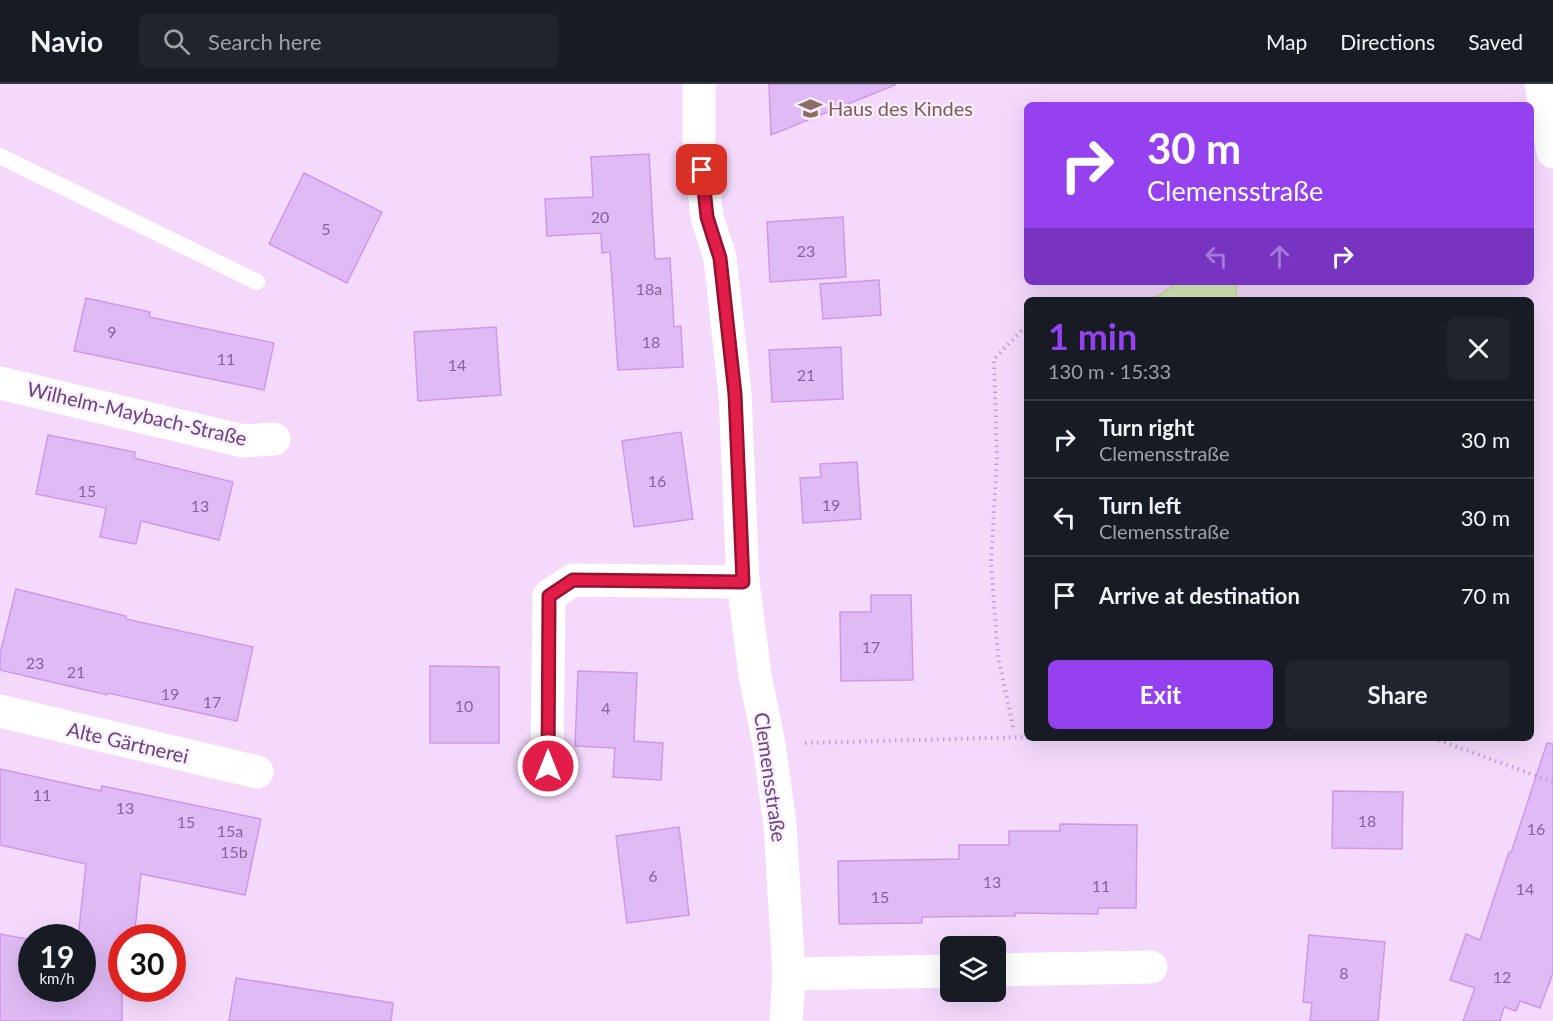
<!DOCTYPE html>
<meta charset="utf-8">
<style>
body{margin:0;font-family:Lato,sans-serif;background:#20242c;color:#f1f3f6;height:100vh;display:flex;flex-direction:column;font-size:22px;white-space:nowrap}
*{box-sizing:border-box;margin:0}
p{font-size:20px;color:#9ea1a6}
.icon{flex:none;width:33px;height:33px;fill:none;stroke:currentColor;stroke-width:2;stroke-linecap:round;stroke-linejoin:round}
.map{position:relative;flex:1;overflow:hidden}
.drawer{position:absolute;left:1024px;top:213px;width:510px;height:444px;display:flex;flex-direction:column;background:#171b24;border-radius:9px;box-shadow:0 6px 24px #0002}
.drawer>*{flex:none}
.hud{position:absolute;left:1024px;top:18px;width:510px;height:183px;border-radius:9px;box-shadow:0 6px 24px #0002;background:#9441f0;color:#fff;overflow:hidden}
.buttons{position:absolute;left:940px;top:852px;display:grid;gap:12px}
.buttons a{display:grid;place-items:center;width:66px;height:66px;border-radius:9px;background:#171b24;box-shadow:0 6px 24px #0002;font-size:30px}
.speed{position:absolute;left:18px;top:840px;display:flex;gap:12px;font-size:30px;font-weight:700;text-align:center}
.speed>*{display:grid;place-content:center;width:78px;height:78px;border-radius:50%;background:#171b24;box-shadow:0 6px 24px #0002;line-height:1}
.speed small{font-size:15px;font-weight:400}
.speed .limit{border:9px solid #d22;background:#fff;color:#111}
.pin{position:absolute;display:grid;place-items:center;width:51px;height:51px;color:#fff;margin:-26px;border-radius:12px;box-shadow:0 3px 9px #0006}
.me{position:absolute;width:66px;margin:-33px;rotate:0deg;stroke-linejoin:round;filter:drop-shadow(0 0 4px #0008)}
.turn{display:flex;align-items:center;gap:21px;height:126px;padding:0 24px;font-size:27px}
.turn .icon{width:78px;height:78px;stroke-width:2.5}
.turn b{display:block;font-size:42px;line-height:51px}
.lanes{display:flex;align-items:center;height:57px;padding:0 24px;background:#0003;justify-content:center;gap:30px;direction:ltr}
.lanes .off{opacity:.35}
.round{display:grid;place-items:center;flex:none;width:63px;height:63px;border-radius:9px;background:#20242c}
.head{display:flex;align-items:center;justify-content:space-between;height:102px;padding:0 24px}
h1{font-size:36px;font-weight:700;line-height:45px;color:#9441f0}
.cta{display:flex;gap:12px;margin-top:auto;padding:12px 24px}
.cta a{flex:1;height:69px;border-radius:9px;background:#9441f0;color:#fff;font-size:24px;font-weight:700;line-height:69px;text-align:center}
.cta a+a{background:#20242c;color:#f1f3f6}
ul{padding:0;list-style:none}
li{display:flex;align-items:center;gap:18px;height:78px;padding:0 24px;border-top:2px solid #363941}
li div{flex:1}
li b{display:block;font-size:22px}
li em{font-style:normal}
header{display:flex;align-items:center;gap:36px;box-sizing:border-box;height:84px;padding:0 30px;background:#171b24;border-bottom:2px solid #363941}
header strong{font-size:28px}
nav{display:flex;gap:33px;margin-inline-start:auto;font-size:21px}
.search{width:420px;height:54px;background:#20242c;display:flex;align-items:center;gap:15px;box-sizing:border-box;padding:0 21px;border-radius:9px;color:#9ea1a6;font-size:22px}
.map>svg:first-child{display:block}
</style>
<header>
<strong>Navio</strong>
<div class="search"><svg class="icon" aria-label="search" viewBox="0 0 24 24"><circle cx="10" cy="10" r="6"/><path d="M15 15l6 6"/></svg>Search here</div>
<nav><a>Map</a><a>Directions</a><a>Saved</a></nav>
</header>
<div class="map">
<svg width="1553" height="937" viewBox="0 0 1553 937">
<rect width="100%" height="100%" fill="#fae5fe"/>
<!-- residential -->
<path fill="#f4d9fb" fill-rule="evenodd" d="M0,0H1553V937H0ZM1028,21H1532V198H1233L1236,202L1237,216H1532V654H1028V216H1146L1160,211L1178,198H1028ZM32,854H82V904H32ZM122,854H172V904H122ZM951,862H996V908H951Z"/>
<!-- water -->
<polygon fill="#d6e9b7" stroke="#c2dc9d" stroke-width="1.5" points="1178,198 1233,198 1236,202 1237,216 1146,216 1160,211"/>
<!-- building -->
<g fill="#e0baf5" stroke="#cc99e9" stroke-width="1.5">
<polygon points="769,0 894,0 895,1 771,51"/>
<polygon points="649,70 655,175 670,174 674,243 681,242 683,283 618,286 610,168 602,169 601,149 547,152 545,115 593,113 591,73"/>
<polygon points="304,89 382,128 347,199 269,160"/>
<polygon points="843,133 846,193 770,198 767,138"/>
<polygon points="879,196 881,231 823,235 820,200"/>
<polygon points="86,214 150,228 149,233 274,259 264,306 74,267"/>
<polygon points="496,243 501,311 418,317 414,248"/>
<polygon points="841,263 843,315 772,318 769,266"/>
<polygon points="681,348 693,435 634,443 622,357"/>
<polygon points="48,351 135,368 134,374 233,398 219,456 141,437 136,460 100,453 106,424 36,410"/>
<polygon points="857,378 861,435 803,439 800,394 821,393 820,380"/>
<polygon points="16,505 126,532 126,535 253,563 237,637 108,609 107,611 0,586 0,570"/>
<polygon points="871,511 911,511 913,596 841,597 840,528 871,528"/>
<polygon points="430,582 499,583 499,659 430,659"/>
<polygon points="578,587 637,589 634,657 663,659 661,696 613,693 615,664 575,662"/>
<polygon points="1547,659 1553,660 1553,889 1540,924 1520,917 1516,927 1504,923 1500,937 1463,937 1475,904 1450,896 1466,850 1480,856 1509,768 1511,769"/>
<polygon points="0,685 101,707 102,702 261,735 245,811 141,790 134,854 122,854 122,937 0,937 0,850 32,856 32,904 82,904 82,854 78,854 86,780 0,761"/>
<polygon points="1333,707 1403,708 1402,765 1332,764"/>
<polygon points="1060,740 1137,741 1136,824 1098,824 1098,830 1015,829 1015,832 922,833 922,839 839,840 838,777 959,775 959,761 1009,761 1009,747 1060,747"/>
<polygon points="679,743 689,831 627,839 616,752"/>
<polygon points="1309,851 1385,858 1378,937 1310,937 1312,919 1303,918"/>
<polygon points="236,894 393,919 391,937 229,937"/>
</g>
<g fill="none" stroke-linecap="round" stroke-linejoin="round">
<!-- path -->
<g stroke="#c49ddb" stroke-width="4" stroke-dasharray="1.5 4.5" stroke-linecap="butt">
<polyline points="1013,643 998,572 991,479 997,374 994,275 1028,240"/>
<polyline points="1433,654 1553,698"/>
<polyline points="805,659 1028,653"/>
</g>
<!-- service -->
<polyline stroke="#fff" stroke-width="16" points="0,72 257,198"/>
<!-- minor -->
<g stroke="#fff" stroke-width="33">
<polyline points="699,0 699,62 707,133 720,174 735,310 743,498 755,591 769,660 780,740 789,890 786,937"/>
<polyline points="1541,0 1553,68"/>
<polyline points="0,299 243,357 274,355"/>
<polyline points="0,627 257,688"/>
<polyline points="547,683 549,512 573,496 743,498"/>
<polyline points="996,886 1151,883"/>
<polyline points="789,890 951,887"/>
</g>
</g>
<g fill="none" stroke-linecap="round" stroke-linejoin="round">
<defs>
<polyline id="route" points="548,682 549,512 573,496 743,498 735,310 720,174 707,133 702,86"/>
</defs>
<!-- route casing -->
<use href="#route" stroke="#92132f" stroke-width="15"/>
<!-- route -->
<use href="#route" stroke="#e11d48" stroke-width="10"/>
</g>
<!-- icons -->
<defs>
<symbol id="school-bare" viewBox="-9 -9 18 18"><path d="M0-5L7-2L0 1L-7-2ZM-4 1L0 2.5L4 1V4Q0 6-4 4Z" fill="#8d6e63" stroke="#fcedff" stroke-width="2.5" paint-order="stroke"/></symbol>
</defs>
<g fill-rule="evenodd">
<use href="#school-bare" x="794" y="8" width="33" height="33"/>
</g>
<g text-anchor="middle" dominant-baseline="central" stroke-width="4.5" stroke-linejoin="round" paint-order="stroke">
<!-- number labels -->
<g font-size="16" fill="#846498">
<text x="600" y="132">20</text>
<text x="326" y="144">5</text>
<text x="806" y="166">23</text>
<text x="649" y="204">18a</text>
<text x="112" y="247">9</text>
<text x="651" y="257">18</text>
<text x="226" y="274">11</text>
<text x="457" y="280">14</text>
<text x="806" y="290">21</text>
<text x="657" y="396">16</text>
<text x="87" y="406">15</text>
<text x="831" y="420">19</text>
<text x="200" y="421">13</text>
<text x="871" y="562">17</text>
<text x="35" y="578">23</text>
<text x="76" y="587">21</text>
<text x="170" y="609">19</text>
<text x="212" y="617">17</text>
<text x="464" y="621">10</text>
<text x="606" y="623">4</text>
<text x="42" y="710">11</text>
<text x="125" y="723">13</text>
<text x="1367" y="736">18</text>
<text x="186" y="737">15</text>
<text x="1536" y="744">16</text>
<text x="230" y="746">15a</text>
<text x="234" y="767">15b</text>
<text x="653" y="791">6</text>
<text x="992" y="797">13</text>
<text x="1101" y="801">11</text>
<text x="1525" y="804">14</text>
<text x="880" y="812">15</text>
<text x="1344" y="888">8</text>
<text x="1502" y="892">12</text>
</g>
<!-- education labels -->
<g font-size="20" fill="#785e54" stroke="#fcedff" text-anchor="start">
<text x="828" y="24">Haus des Kindes</text>
</g>
<!-- street labels -->
<g font-size="20" fill="#654879" stroke="#fcedff">
<text transform="translate(137 329) rotate(13)">Wilhelm-Maybach-Straße</text>
<text transform="translate(128 658) rotate(13)">Alte Gärtnerei</text>
<text transform="translate(771 693) rotate(82)">Clemensstraße</text>
</g>
</g>
</svg>
<div class="buttons">
<a><svg class="icon" aria-label="layers" viewBox="0 0 24 24"><path d="M12 4l9 5-9 5-9-5zM3 14l9 5 9-5"/></svg></a>
</div>
<div class="speed"><div>19<small>km/h</small></div><div class="limit">30</div></div>
<div class="pin" style="left:702px;top:86px;background:#d93025"><svg class="icon" aria-label="arrive" viewBox="0 0 24 24"><path d="M6 21V4h12l-3 4 3 4H6"/></svg></div>
<svg class="me" style="left:548px;top:682px" viewBox="-20 -20 40 40"><circle r="17" fill="#e11d48" stroke="#fff" stroke-width="3"/><path d="M0-11L8 9 0 5-8 9z" fill="#fff"/></svg>
<div class="hud">
<div class="turn"><svg class="icon" aria-label="right" viewBox="0 0 24 24"><path d="M7 20v-9h11M14 6l5 5-5 5"/></svg><div><b>30 m</b>Clemensstraße</div></div>
<div class="lanes"><svg class="icon off" aria-label="left" viewBox="0 0 24 24"><path d="M17 20v-9H6M10 6l-5 5 5 5"/></svg><svg class="icon off" aria-label="ahead" viewBox="0 0 24 24"><path d="M12 20V5M6 11l6-6 6 6"/></svg><svg class="icon" aria-label="right" viewBox="0 0 24 24"><path d="M7 20v-9h11M14 6l5 5-5 5"/></svg></div>
</div>
<section class="drawer">
<div class="head"><div><h1>1 min</h1><p>130 m · 15:33</p></div><a class="round"><svg class="icon" aria-label="close" viewBox="0 0 24 24"><path d="M6 6l12 12M18 6L6 18"/></svg></a></div>
<ul>
<li><svg class="icon" aria-label="right" viewBox="0 0 24 24"><path d="M7 20v-9h11M14 6l5 5-5 5"/></svg><div><b>Turn right</b><p>Clemensstraße</p></div><em>30 m</em></li>
<li><svg class="icon" aria-label="left" viewBox="0 0 24 24"><path d="M17 20v-9H6M10 6l-5 5 5 5"/></svg><div><b>Turn left</b><p>Clemensstraße</p></div><em>30 m</em></li>
<li><svg class="icon" aria-label="arrive" viewBox="0 0 24 24"><path d="M6 21V4h12l-3 4 3 4H6"/></svg><div><b>Arrive at destination</b></div><em>70 m</em></li>
</ul>
<div class="cta"><a>Exit</a><a>Share</a></div>
</section>
</div>
